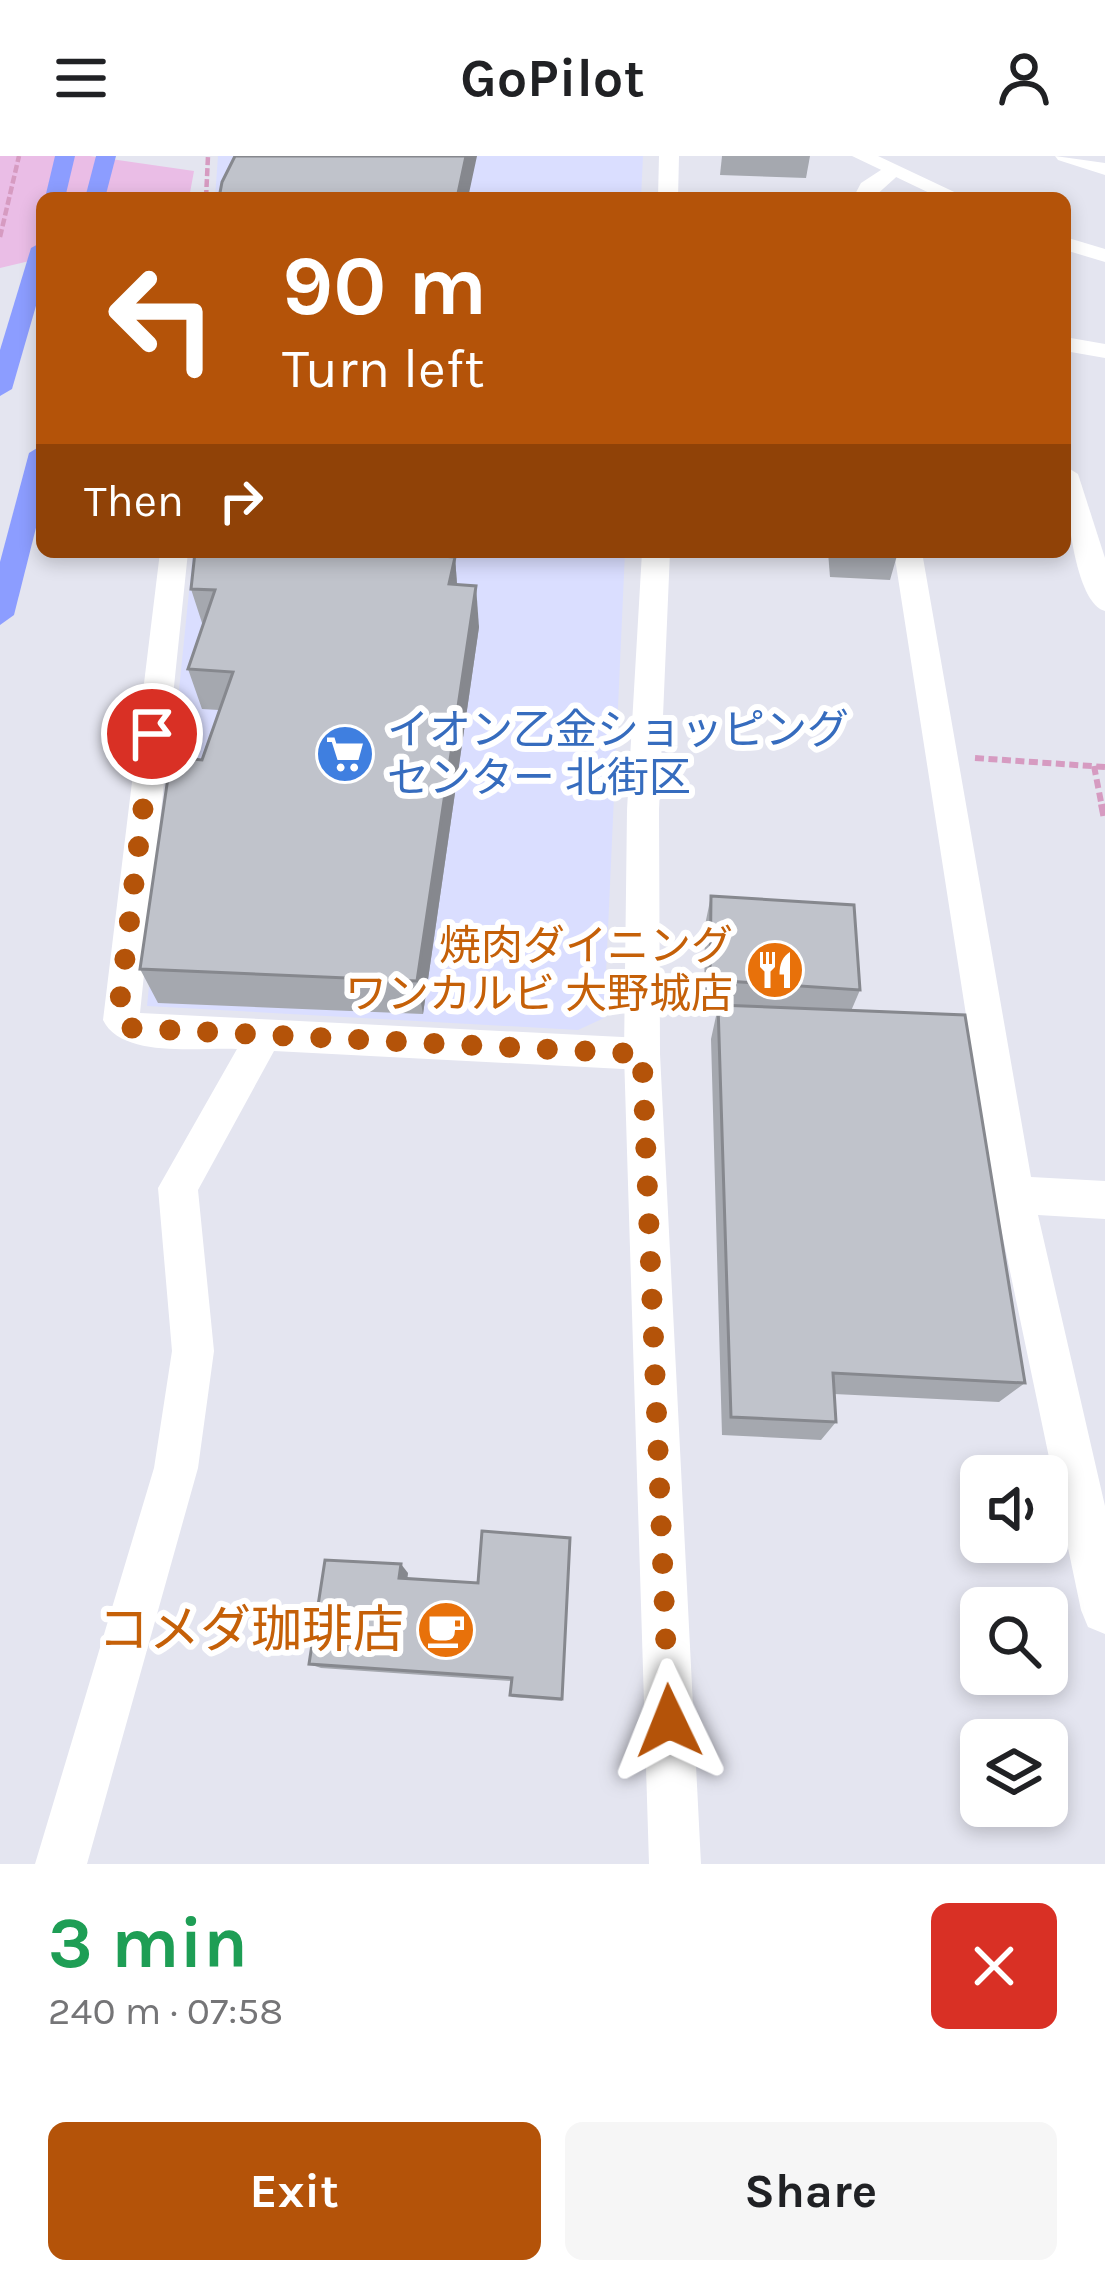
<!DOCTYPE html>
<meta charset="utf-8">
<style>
body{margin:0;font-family:Karla,"Noto Sans JP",sans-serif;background:#f6f6f6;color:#202124;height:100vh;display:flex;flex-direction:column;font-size:45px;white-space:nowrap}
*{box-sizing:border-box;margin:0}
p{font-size:39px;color:#757577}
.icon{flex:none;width:66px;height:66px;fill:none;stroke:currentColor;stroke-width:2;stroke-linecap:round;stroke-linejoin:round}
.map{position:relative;height:1708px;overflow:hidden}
.sheet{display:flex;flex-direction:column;background:#fff;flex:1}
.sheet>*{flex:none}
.hud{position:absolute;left:36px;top:36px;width:1035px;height:366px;border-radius:18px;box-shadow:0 6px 18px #0003;background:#b45309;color:#fff;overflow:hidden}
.tools{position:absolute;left:960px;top:1299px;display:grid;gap:24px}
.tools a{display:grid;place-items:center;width:108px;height:108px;border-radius:18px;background:#fff;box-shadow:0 6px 18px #0003;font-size:60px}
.pin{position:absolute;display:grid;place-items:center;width:102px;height:102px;color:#fff;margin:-51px;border:6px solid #fff;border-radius:50%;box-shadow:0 3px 12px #0007}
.me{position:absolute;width:132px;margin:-66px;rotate:358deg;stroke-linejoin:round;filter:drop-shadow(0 0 9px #0008)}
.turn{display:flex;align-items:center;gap:42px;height:252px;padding:0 48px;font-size:54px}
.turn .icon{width:156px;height:156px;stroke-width:2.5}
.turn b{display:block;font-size:84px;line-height:102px}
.then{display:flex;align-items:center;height:114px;padding:0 48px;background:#0003;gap:24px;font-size:45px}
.round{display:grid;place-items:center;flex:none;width:126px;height:126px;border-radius:18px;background:#f6f6f6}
.summary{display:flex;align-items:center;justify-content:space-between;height:204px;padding:0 48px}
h1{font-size:72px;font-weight:700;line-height:90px;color:#1e9e55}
.button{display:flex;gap:24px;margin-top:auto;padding:24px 48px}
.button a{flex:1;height:138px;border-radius:18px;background:#b45309;color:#fff;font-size:48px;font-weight:700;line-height:138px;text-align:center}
.button a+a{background:#f6f6f6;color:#202124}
header{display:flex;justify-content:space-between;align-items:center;height:156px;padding:0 48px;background:#fff;font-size:54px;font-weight:700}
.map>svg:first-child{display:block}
</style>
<header><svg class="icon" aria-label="menu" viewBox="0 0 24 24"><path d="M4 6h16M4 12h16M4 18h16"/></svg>GoPilot<svg class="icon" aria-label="person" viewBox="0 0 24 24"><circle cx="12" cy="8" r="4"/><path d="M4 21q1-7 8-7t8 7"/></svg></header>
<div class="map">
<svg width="1105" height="1708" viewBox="0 0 1105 1708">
<rect width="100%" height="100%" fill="#e4e5f0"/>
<!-- commercial -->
<g fill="#dadeff">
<polygon points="218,0 643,0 641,42 215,42"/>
<polygon points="193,396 625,396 604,862 578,874 147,850"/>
</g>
<!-- green -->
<polygon fill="#eabde6" points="0,0 90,0 194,15 189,42 42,42 42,102 0,112"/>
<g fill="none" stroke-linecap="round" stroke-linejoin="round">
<!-- path-far2 -->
<g stroke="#d69bc1" stroke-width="4.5" stroke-dasharray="8 3" stroke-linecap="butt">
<polyline points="206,42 208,0"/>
<polyline points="0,81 19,0"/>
</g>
<!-- path-far1 -->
<g stroke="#d69bc1" stroke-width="6" stroke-dasharray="9 4.5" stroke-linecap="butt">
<polyline points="975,602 1105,611"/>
<polyline points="1094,610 1102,651"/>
</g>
<!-- path -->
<polyline stroke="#d69bc1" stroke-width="8" stroke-dasharray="12 6" stroke-linecap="butt" points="1102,648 1105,663"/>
<!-- minor -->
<g fill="#fff" fill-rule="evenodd">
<polygon points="1055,0 1105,7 1105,19 1058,4"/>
<polygon points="887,10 904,14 873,42 853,42 861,27"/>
<polygon points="1065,181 1105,188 1105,202 1065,195"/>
<path d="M1065,310L1078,318L1105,402V455C1073,447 1065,340 1065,310Z"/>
<path d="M160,396H188L140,857L642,882L655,887L660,898L655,909L642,914L274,895L198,1034L214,1195L198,1312L87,1708H35L154,1312L172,1195L158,1032L237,893C199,891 122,903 103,864Z"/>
<polygon points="894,396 922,396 1031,1021 1105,1025 1105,1063 1038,1059 1105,1350 1105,1478 1088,1471 1081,1454 994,1039"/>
</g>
<!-- tertiary -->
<g fill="#fff" fill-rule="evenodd">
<polygon points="659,0 679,0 678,42 658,42"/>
<polygon points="852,0 878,0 967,42 940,42"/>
<polygon points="1065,81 1105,93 1105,106 1065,94"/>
<polygon points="642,396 670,396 659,654 660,898 701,1708 649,1708 624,898 627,654"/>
</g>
<!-- motorway -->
<g fill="#8c9dff" fill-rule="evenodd">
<polygon points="55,0 75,0 65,42 45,42"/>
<polygon points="96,0 116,0 105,42 85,42"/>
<polygon points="42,86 42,129 12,233 0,240 0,194 31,92"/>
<polygon points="42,289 42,348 14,459 0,469 0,406 29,297"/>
</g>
</g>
<!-- wall -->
<g fill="#a5a8af">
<polygon points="722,0 810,0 806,22 720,19"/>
<polygon points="828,396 898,396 890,424 830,421"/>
<polygon points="438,400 455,401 457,428 479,471 423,858 158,847 140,813 202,604 219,554 202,553 188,513 203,470 191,433"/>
<polygon points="711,740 860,834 851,855 1025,1227 999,1246 834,1238 836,1266 821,1284 722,1279 711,883 718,851 704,850 705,769"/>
<polygon points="570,1382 562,1545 512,1541 510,1539 511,1525 321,1512 309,1508 408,1417 407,1423 478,1427"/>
</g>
<!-- shaded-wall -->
<g fill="#86888e">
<polygon points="466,0 477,0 468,42 457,42"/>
<polygon points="455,401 458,442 449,428"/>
<polygon points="476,430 479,471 423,858 417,825"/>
<polygon points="401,1408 408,1417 406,1430 399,1422"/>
</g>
<!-- building -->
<g fill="#c0c3cb" stroke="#86888e" stroke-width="3">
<polygon points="235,0 466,0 457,42 219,42 222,26"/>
<polygon points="195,396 428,396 428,399 455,401 449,428 476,430 417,825 140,813 171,601 202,604 233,516 188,513 215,434 191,433"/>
<polygon points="711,740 854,749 860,834 710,824"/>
<polygon points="718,849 965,859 1025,1227 833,1217 836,1266 731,1261"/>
<polygon points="482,1375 570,1382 562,1543 510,1539 512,1522 309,1508 325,1404 401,1408 399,1422 478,1427"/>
</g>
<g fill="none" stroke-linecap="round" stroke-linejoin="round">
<!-- route -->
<polyline stroke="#b45309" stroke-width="21" stroke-dasharray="0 37.8" points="152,578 119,852 121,865 131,872 642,898 669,1565"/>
</g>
<!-- icons -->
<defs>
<symbol id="supermarket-disc" viewBox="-11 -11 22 22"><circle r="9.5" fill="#3f7fe0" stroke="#fff"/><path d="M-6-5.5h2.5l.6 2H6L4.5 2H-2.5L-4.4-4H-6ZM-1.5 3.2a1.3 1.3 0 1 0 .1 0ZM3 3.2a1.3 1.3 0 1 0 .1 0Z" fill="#fff"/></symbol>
<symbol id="restaurant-disc" viewBox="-11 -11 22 22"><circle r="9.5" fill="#e8710a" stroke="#fff"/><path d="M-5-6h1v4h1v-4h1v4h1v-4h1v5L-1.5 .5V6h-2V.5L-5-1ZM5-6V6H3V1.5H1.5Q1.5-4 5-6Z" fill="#fff"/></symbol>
<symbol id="cafe-disc" viewBox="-11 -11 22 22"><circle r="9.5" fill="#e8710a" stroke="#fff"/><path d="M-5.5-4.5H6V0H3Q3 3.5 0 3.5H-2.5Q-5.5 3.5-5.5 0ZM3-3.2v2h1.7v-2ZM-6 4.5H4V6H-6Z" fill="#fff"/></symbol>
</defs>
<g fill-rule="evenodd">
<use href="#supermarket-disc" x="312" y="565" width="66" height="66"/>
<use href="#restaurant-disc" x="742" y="781" width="66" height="66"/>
<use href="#cafe-disc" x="413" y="1441" width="66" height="66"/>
</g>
<g text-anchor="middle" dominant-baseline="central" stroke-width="12" stroke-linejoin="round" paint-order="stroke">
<!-- shop labels -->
<g font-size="42" fill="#366cbe" stroke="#fff" text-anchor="start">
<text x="387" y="574">イオン乙金ショッピング<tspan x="387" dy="48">センター 北街区</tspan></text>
</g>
<!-- food labels -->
<g font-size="42" fill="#c56008" stroke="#fff" text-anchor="end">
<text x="733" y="790">焼肉ダイニング<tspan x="733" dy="48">ワンカルビ 大野城店</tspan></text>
</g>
<!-- near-food labels -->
<g font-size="51" fill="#c56008" stroke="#fff" text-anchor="end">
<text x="404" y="1474">コメダ珈琲店</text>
</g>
</g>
</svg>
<div class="tools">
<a><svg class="icon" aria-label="sound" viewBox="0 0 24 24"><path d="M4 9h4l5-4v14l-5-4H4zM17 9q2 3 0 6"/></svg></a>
<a><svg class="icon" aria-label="search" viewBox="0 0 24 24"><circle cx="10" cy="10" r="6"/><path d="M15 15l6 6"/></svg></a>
<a><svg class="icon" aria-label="layers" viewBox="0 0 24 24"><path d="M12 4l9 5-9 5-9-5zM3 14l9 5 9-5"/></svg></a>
</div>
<div class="pin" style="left:152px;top:578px;background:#d93025"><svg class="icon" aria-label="arrive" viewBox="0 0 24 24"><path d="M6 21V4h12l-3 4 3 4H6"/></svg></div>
<svg class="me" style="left:669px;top:1565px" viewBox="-20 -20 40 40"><path d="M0-17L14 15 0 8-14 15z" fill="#b45309" stroke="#fff" stroke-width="4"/></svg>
<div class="hud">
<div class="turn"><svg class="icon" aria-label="left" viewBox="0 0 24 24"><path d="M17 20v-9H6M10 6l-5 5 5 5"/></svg><div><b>90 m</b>Turn left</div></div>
<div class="then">Then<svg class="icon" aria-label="right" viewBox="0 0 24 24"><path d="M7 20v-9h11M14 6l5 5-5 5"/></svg></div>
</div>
</div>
<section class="sheet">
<div class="summary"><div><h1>3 min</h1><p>240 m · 07:58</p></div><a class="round" style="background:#d93025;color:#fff"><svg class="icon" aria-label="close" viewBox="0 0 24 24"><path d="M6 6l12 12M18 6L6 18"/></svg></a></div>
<div class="button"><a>Exit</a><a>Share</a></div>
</section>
